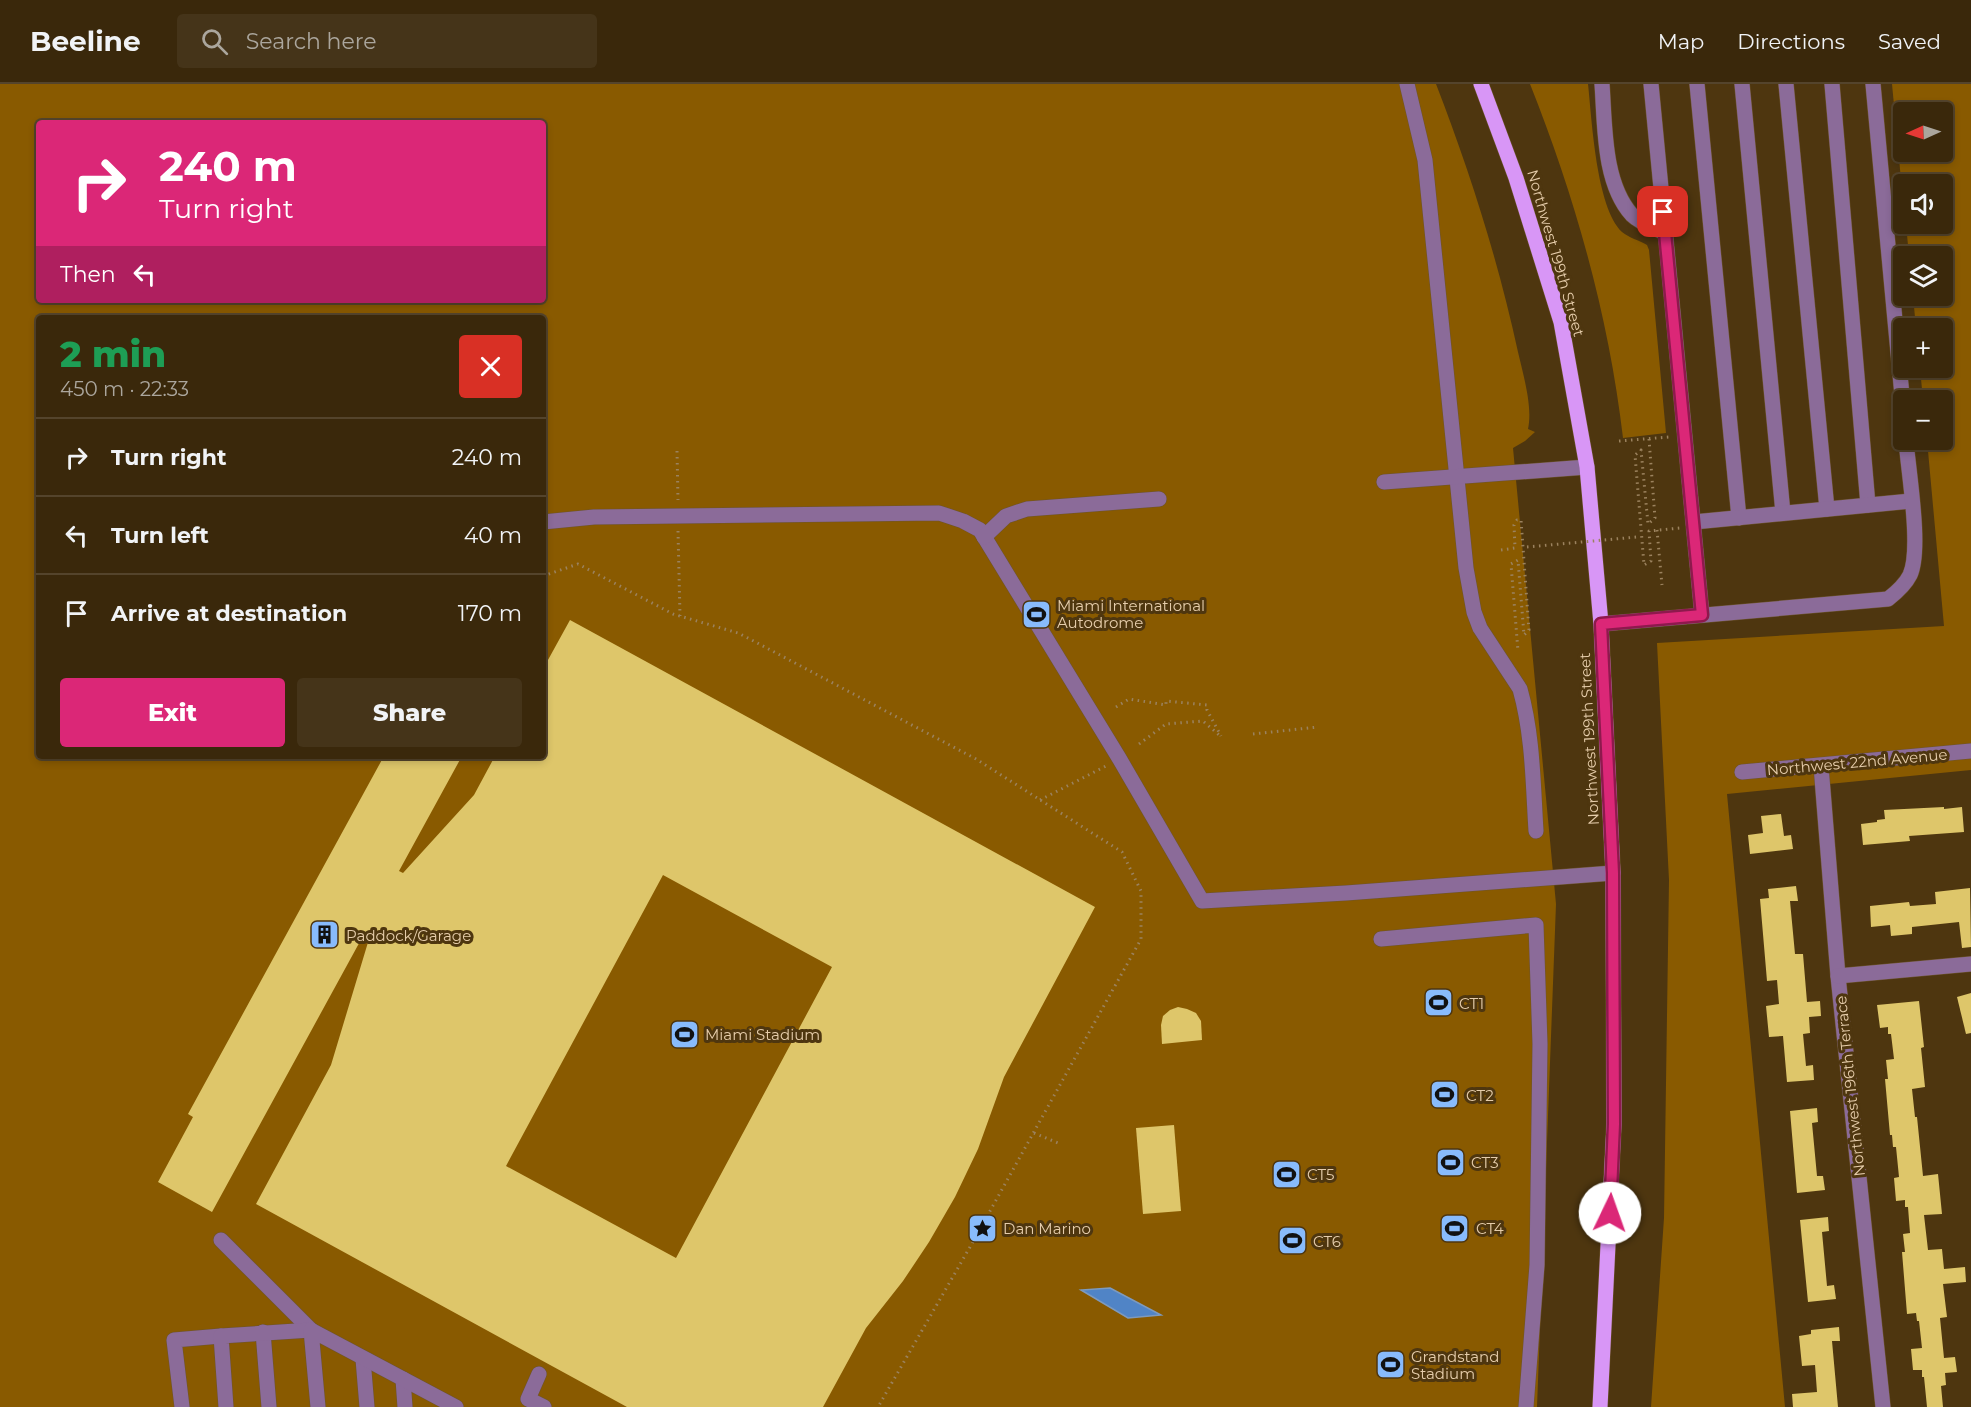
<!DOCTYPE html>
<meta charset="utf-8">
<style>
body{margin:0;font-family:Montserrat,sans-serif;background:#453419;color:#f1f3f6;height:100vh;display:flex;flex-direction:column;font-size:22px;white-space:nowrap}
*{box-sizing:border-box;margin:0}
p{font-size:20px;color:#aba69d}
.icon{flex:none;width:33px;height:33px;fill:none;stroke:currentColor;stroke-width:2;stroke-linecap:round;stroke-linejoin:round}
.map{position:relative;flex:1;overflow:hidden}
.drawer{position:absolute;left:36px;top:231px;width:510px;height:444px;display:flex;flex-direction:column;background:#3a280b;border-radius:6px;box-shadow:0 3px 9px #0003,0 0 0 2px #54442c}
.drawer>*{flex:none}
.hud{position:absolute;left:36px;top:36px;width:510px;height:183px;border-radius:6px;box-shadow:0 3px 9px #0003,0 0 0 2px #54442c;background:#db2777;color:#fff;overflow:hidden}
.needle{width:39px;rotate:267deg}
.tools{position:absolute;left:1893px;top:18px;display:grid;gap:12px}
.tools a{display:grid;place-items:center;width:60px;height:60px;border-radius:6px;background:#3a280b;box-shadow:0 3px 9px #0003,0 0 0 2px #54442c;font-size:30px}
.pin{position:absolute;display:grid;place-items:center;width:51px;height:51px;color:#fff;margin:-26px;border-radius:12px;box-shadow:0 3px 9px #0006}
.me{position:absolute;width:66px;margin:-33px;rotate:3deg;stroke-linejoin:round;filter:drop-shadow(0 0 4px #0008)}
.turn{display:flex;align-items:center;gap:21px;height:126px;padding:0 24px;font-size:27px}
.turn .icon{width:78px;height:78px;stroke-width:2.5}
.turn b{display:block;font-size:42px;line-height:51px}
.then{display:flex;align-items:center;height:57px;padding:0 24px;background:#0003;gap:12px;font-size:22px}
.round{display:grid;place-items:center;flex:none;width:63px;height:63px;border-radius:6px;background:#453419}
.head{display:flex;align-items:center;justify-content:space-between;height:102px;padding:0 24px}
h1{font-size:36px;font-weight:800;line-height:45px;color:#1e9e55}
.button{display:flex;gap:12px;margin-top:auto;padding:12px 24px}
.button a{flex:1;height:69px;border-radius:6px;background:#db2777;color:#fff;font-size:24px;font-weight:800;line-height:69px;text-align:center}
.button a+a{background:#453419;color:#f1f3f6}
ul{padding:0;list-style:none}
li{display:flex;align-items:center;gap:18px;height:78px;padding:0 24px;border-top:2px solid #54442c}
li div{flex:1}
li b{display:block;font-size:22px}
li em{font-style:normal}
header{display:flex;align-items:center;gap:36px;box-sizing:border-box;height:84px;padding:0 30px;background:#3a280b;border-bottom:2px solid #54442c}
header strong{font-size:28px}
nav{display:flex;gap:33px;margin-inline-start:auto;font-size:21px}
.search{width:420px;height:54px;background:#453419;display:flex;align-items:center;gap:15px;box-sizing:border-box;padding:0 21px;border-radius:6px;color:#aba69d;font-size:22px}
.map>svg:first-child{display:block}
</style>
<header>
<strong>Beeline</strong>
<div class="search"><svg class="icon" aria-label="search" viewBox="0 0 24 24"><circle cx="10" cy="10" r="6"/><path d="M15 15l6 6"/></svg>Search here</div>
<nav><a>Map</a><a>Directions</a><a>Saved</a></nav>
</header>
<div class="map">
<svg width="1971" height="1323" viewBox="0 0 1971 1323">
<rect width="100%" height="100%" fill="#4e360f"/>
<!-- green -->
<g fill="#895a00" fill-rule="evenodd">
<path d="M0,0H1436C1470,88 1498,176 1518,268C1523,290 1533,323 1528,345L1535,348L1525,357L1513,364L1556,820L1537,1323H0ZM39,39H543V216H39ZM39,234H543V672H39Z"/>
<path d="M1530,0H1588C1592,36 1596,123 1622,148C1629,154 1639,156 1647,161L1649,166L1666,349L1623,354C1609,233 1575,113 1530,0Z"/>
<path d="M1892,0H1971V686L1727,710L1785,1323H1651L1664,1134L1669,796L1657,559L1944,542L1927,356H1942V316H1923L1920,284H1942V244H1916L1913,212H1942V172H1909L1906,140H1942V100H1904L1903,117ZM1904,28H1942V68H1904Z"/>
</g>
<!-- water -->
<polygon fill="#5084c6" stroke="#7d9abe" stroke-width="1.5" points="1110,1204 1161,1231 1128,1234 1081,1206"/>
<!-- building -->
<g fill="#dec66a" fill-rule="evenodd">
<path d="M570,536L1095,823L1004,993L978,1065L955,1113L929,1158L903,1197L866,1244L823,1323H627L256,1120L331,981L369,855L363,852L212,1128L158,1098L193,1033L188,1030L384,672H462L399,787L403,789L474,711L495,672H543V585ZM663,791L832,883L676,1174L506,1082Z"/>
<polygon points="1944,723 1944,725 1962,723 1964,748 1909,752 1910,757 1863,761 1861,740 1877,738 1877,736 1885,735 1884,726"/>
<polygon points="1781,730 1784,752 1791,751 1793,765 1750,770 1748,751 1763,749 1761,732"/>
<polygon points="1796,802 1798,817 1790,817 1795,870 1803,870 1807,918 1820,917 1821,932 1809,933 1810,949 1803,950 1806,982 1813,981 1814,996 1787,998 1783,952 1769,953 1766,922 1779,920 1777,896 1767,897 1760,815 1769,814 1768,805"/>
<polygon points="1970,804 1971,863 1962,864 1959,838 1912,843 1912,850 1891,852 1890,841 1871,843 1870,822 1909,818 1910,822 1936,820 1935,808"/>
<polygon points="1971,909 1971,949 1966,950 1957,913"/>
<polygon points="1919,917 1924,963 1921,964 1925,1003 1912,1005 1915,1033 1917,1033 1923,1092 1938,1090 1942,1130 1924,1131 1928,1166 1942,1165 1944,1185 1965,1183 1966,1198 1943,1200 1947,1233 1940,1234 1944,1274 1955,1273 1957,1288 1945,1289 1946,1301 1941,1302 1943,1323 1927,1323 1924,1293 1922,1293 1922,1286 1913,1286 1911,1265 1922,1264 1919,1237 1917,1237 1916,1229 1907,1230 1902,1168 1905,1168 1903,1150 1910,1149 1908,1123 1905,1123 1905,1116 1896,1117 1894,1094 1899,1093 1896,1063 1893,1063 1892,1051 1890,1051 1885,995 1888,995 1886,976 1894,975 1891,950 1888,950 1888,943 1880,944 1877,921"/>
<polygon points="1178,923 1187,925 1196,929 1201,937 1202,956 1162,960 1161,941 1163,932 1170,926"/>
<polygon points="1817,1024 1818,1038 1812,1039 1817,1092 1823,1092 1825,1106 1797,1109 1790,1027"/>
<polygon points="1174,1041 1181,1127 1143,1130 1136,1044"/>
<polygon points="1828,1133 1829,1147 1822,1148 1827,1202 1834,1201 1836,1215 1808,1218 1800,1136"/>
<polygon points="1839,1243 1840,1257 1832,1257 1838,1323 1793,1323 1792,1310 1817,1308 1815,1281 1802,1282 1799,1252 1811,1250 1811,1246"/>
</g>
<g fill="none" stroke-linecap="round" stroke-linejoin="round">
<defs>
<g id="minor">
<path d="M1407,0L1425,76L1466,484L1474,528L1480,544L1520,605C1533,651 1533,700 1536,747"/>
<path d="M1602,0C1605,41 1603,99 1632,131C1640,139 1655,144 1665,149"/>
<polyline points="1651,0 1702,531"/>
<polyline points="1697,0 1739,434"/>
<polyline points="1742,0 1783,429"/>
<polyline points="1786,0 1827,425"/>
<polyline points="1832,0 1868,421"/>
<polyline points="1873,0 1904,333"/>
<polyline points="1384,398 1587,383"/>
<polyline points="543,438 594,433 939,429 963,437 980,446 1119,674 1202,817 1346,809 1613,789"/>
<polyline points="1694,438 1911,417"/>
<polyline points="984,453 1006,432 1027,425 1159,415"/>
<path d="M1601,540L1888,515C1897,508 1905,501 1910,491C1922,465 1908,386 1906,356"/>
<polyline points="1821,682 1838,892 1883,1323"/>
<polyline points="1742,688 1971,667"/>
<polyline points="1381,855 1536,841 1540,960 1537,1181 1526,1323"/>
<polyline points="1838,892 1971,880"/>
<polyline points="221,1156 311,1246"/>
<polyline points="263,1248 269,1323"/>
<polyline points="363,1275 367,1323"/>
<polyline points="539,1290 528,1315 544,1323"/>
<polyline points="403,1295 405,1323"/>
<polyline points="182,1323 174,1256 221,1252"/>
<polyline points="226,1323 221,1252 311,1246"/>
<polyline points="318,1323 311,1246 456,1323"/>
</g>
<polyline id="major" points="1481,0 1516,94 1561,238 1587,383 1601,540 1613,789 1614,1040 1600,1323"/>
</defs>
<!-- minor casing -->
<use href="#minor" stroke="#6c542e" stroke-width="16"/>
<!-- major casing -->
<use href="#major" stroke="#6c542e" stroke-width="16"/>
<!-- path -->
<g stroke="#9b825e" stroke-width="3" stroke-dasharray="1.5 4.5" stroke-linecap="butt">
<polyline points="1649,355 1655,434 1648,440 1641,366 1635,371 1644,481 1651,477 1649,447 1680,444"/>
<polyline points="1619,357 1669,353"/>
<polyline points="677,367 678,416"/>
<polyline points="1657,446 1662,501"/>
<polyline points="678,447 680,532"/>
<polyline points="1501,466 1515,464 1514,441 1517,436 1521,436 1529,546 1524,551 1518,476 1511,480 1518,567"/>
<polyline points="543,492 578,480 673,530 738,549 746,553 976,675 1122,768 1141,807 1141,855 970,1163 878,1323"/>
<polyline points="1116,623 1129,615 1166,621 1166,617 1207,621 1207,626 1221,652"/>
<polyline points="1253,650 1318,643"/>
<polyline points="1139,660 1166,640 1203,637 1219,651"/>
<polyline points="1040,716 1106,682"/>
<polyline points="1034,1049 1058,1059"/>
</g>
<!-- minor -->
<use href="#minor" stroke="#8b6b99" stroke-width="15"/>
<!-- major -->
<use href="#major" stroke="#d896f6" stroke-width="15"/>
<!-- path-bridge -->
<polyline stroke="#9b825e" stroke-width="3" stroke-dasharray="1.5 4.5" stroke-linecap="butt" points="1527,463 1637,453"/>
</g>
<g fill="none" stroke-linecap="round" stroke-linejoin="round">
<defs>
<polyline id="route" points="1610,1129 1614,1040 1613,789 1601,540 1702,531 1663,128"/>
</defs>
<!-- route casing -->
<use href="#route" stroke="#8e194d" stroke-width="15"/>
<!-- route -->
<use href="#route" stroke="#db2777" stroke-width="10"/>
</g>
<!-- icons -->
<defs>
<symbol id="stadium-square" viewBox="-11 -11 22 22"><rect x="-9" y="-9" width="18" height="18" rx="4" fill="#88bbfc" stroke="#4e360f"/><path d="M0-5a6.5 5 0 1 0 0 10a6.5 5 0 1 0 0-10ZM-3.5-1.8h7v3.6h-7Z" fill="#111"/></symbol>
<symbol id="building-square" viewBox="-11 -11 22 22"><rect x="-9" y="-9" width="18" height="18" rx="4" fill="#88bbfc" stroke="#4e360f"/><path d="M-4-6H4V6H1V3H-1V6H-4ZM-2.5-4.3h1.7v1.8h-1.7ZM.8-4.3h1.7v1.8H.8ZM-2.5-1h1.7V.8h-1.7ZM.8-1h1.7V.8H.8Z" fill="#111"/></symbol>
<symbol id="sight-square" viewBox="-11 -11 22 22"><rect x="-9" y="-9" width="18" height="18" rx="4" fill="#88bbfc" stroke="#4e360f"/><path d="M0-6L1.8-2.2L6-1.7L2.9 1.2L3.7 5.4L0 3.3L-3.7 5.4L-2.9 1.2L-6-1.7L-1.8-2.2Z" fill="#111"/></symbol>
</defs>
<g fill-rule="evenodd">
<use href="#stadium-square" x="1020" y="514" width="33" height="33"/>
<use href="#building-square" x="308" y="834" width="33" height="33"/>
<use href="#stadium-square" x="1422" y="902" width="33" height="33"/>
<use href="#stadium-square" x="668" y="934" width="33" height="33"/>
<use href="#stadium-square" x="1428" y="994" width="33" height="33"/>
<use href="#stadium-square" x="1434" y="1062" width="33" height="33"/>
<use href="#stadium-square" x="1270" y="1074" width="33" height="33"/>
<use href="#sight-square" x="966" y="1128" width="33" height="33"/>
<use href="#stadium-square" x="1438" y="1128" width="33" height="33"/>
<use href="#stadium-square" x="1276" y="1140" width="33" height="33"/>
<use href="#stadium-square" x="1374" y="1264" width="33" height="33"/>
</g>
<g text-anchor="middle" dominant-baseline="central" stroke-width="6" stroke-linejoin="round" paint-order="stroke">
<!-- street labels -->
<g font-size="15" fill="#e6cdab" stroke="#4e360f">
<text transform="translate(1556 169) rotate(74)">Northwest 199th Street</text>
<text transform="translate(1589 655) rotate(-93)">Northwest 199th Street</text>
<text transform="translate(1857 678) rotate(-5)">Northwest 22nd Avenue</text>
<text transform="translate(1850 1002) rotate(-96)">Northwest 196th Terrace</text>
</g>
<!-- poi labels -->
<g font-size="15" fill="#e6cdab" stroke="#4e360f" text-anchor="start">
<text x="1057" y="521">Miami International<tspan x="1057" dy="17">Autodrome</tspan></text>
<text x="346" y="851">Paddock/Garage</text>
<text x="1459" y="919">CT1</text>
<text x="705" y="950">Miami Stadium</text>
<text x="1466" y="1011">CT2</text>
<text x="1471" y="1078">CT3</text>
<text x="1307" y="1090">CT5</text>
<text x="1003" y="1144">Dan Marino</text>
<text x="1476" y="1144">CT4</text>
<text x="1313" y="1157">CT6</text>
<text x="1411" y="1272">Grandstand<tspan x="1411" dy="17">Stadium</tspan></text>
</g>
</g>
</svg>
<div class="tools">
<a><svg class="needle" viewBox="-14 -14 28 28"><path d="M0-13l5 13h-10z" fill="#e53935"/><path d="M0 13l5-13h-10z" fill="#aba69d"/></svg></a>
<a><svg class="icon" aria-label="sound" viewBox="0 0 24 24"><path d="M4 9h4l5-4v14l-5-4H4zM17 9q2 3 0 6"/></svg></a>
<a><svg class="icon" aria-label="layers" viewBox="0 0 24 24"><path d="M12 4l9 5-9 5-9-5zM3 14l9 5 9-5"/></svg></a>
<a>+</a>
<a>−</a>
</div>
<div class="pin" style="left:1663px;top:128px;background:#d93025"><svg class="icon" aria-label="arrive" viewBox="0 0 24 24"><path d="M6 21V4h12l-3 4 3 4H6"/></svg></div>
<svg class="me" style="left:1610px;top:1129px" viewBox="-20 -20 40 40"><circle r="19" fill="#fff"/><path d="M0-13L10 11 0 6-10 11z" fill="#db2777"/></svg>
<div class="hud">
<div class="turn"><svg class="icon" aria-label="right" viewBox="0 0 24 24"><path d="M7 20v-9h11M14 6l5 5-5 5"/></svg><div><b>240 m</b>Turn right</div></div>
<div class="then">Then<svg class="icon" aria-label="left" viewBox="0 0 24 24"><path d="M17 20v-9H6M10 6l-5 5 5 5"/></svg></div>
</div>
<section class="drawer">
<div class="head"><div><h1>2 min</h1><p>450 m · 22:33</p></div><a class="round" style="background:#d93025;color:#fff"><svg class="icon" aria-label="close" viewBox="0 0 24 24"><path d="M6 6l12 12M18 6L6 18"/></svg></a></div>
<ul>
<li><svg class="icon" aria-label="right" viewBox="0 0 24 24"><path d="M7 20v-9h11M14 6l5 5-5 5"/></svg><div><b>Turn right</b></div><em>240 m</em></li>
<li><svg class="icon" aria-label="left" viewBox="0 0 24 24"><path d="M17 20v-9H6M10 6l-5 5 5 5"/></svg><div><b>Turn left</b></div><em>40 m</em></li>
<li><svg class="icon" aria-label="arrive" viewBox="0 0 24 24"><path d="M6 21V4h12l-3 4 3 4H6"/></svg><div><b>Arrive at destination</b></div><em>170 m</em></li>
</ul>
<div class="button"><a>Exit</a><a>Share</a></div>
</section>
</div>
